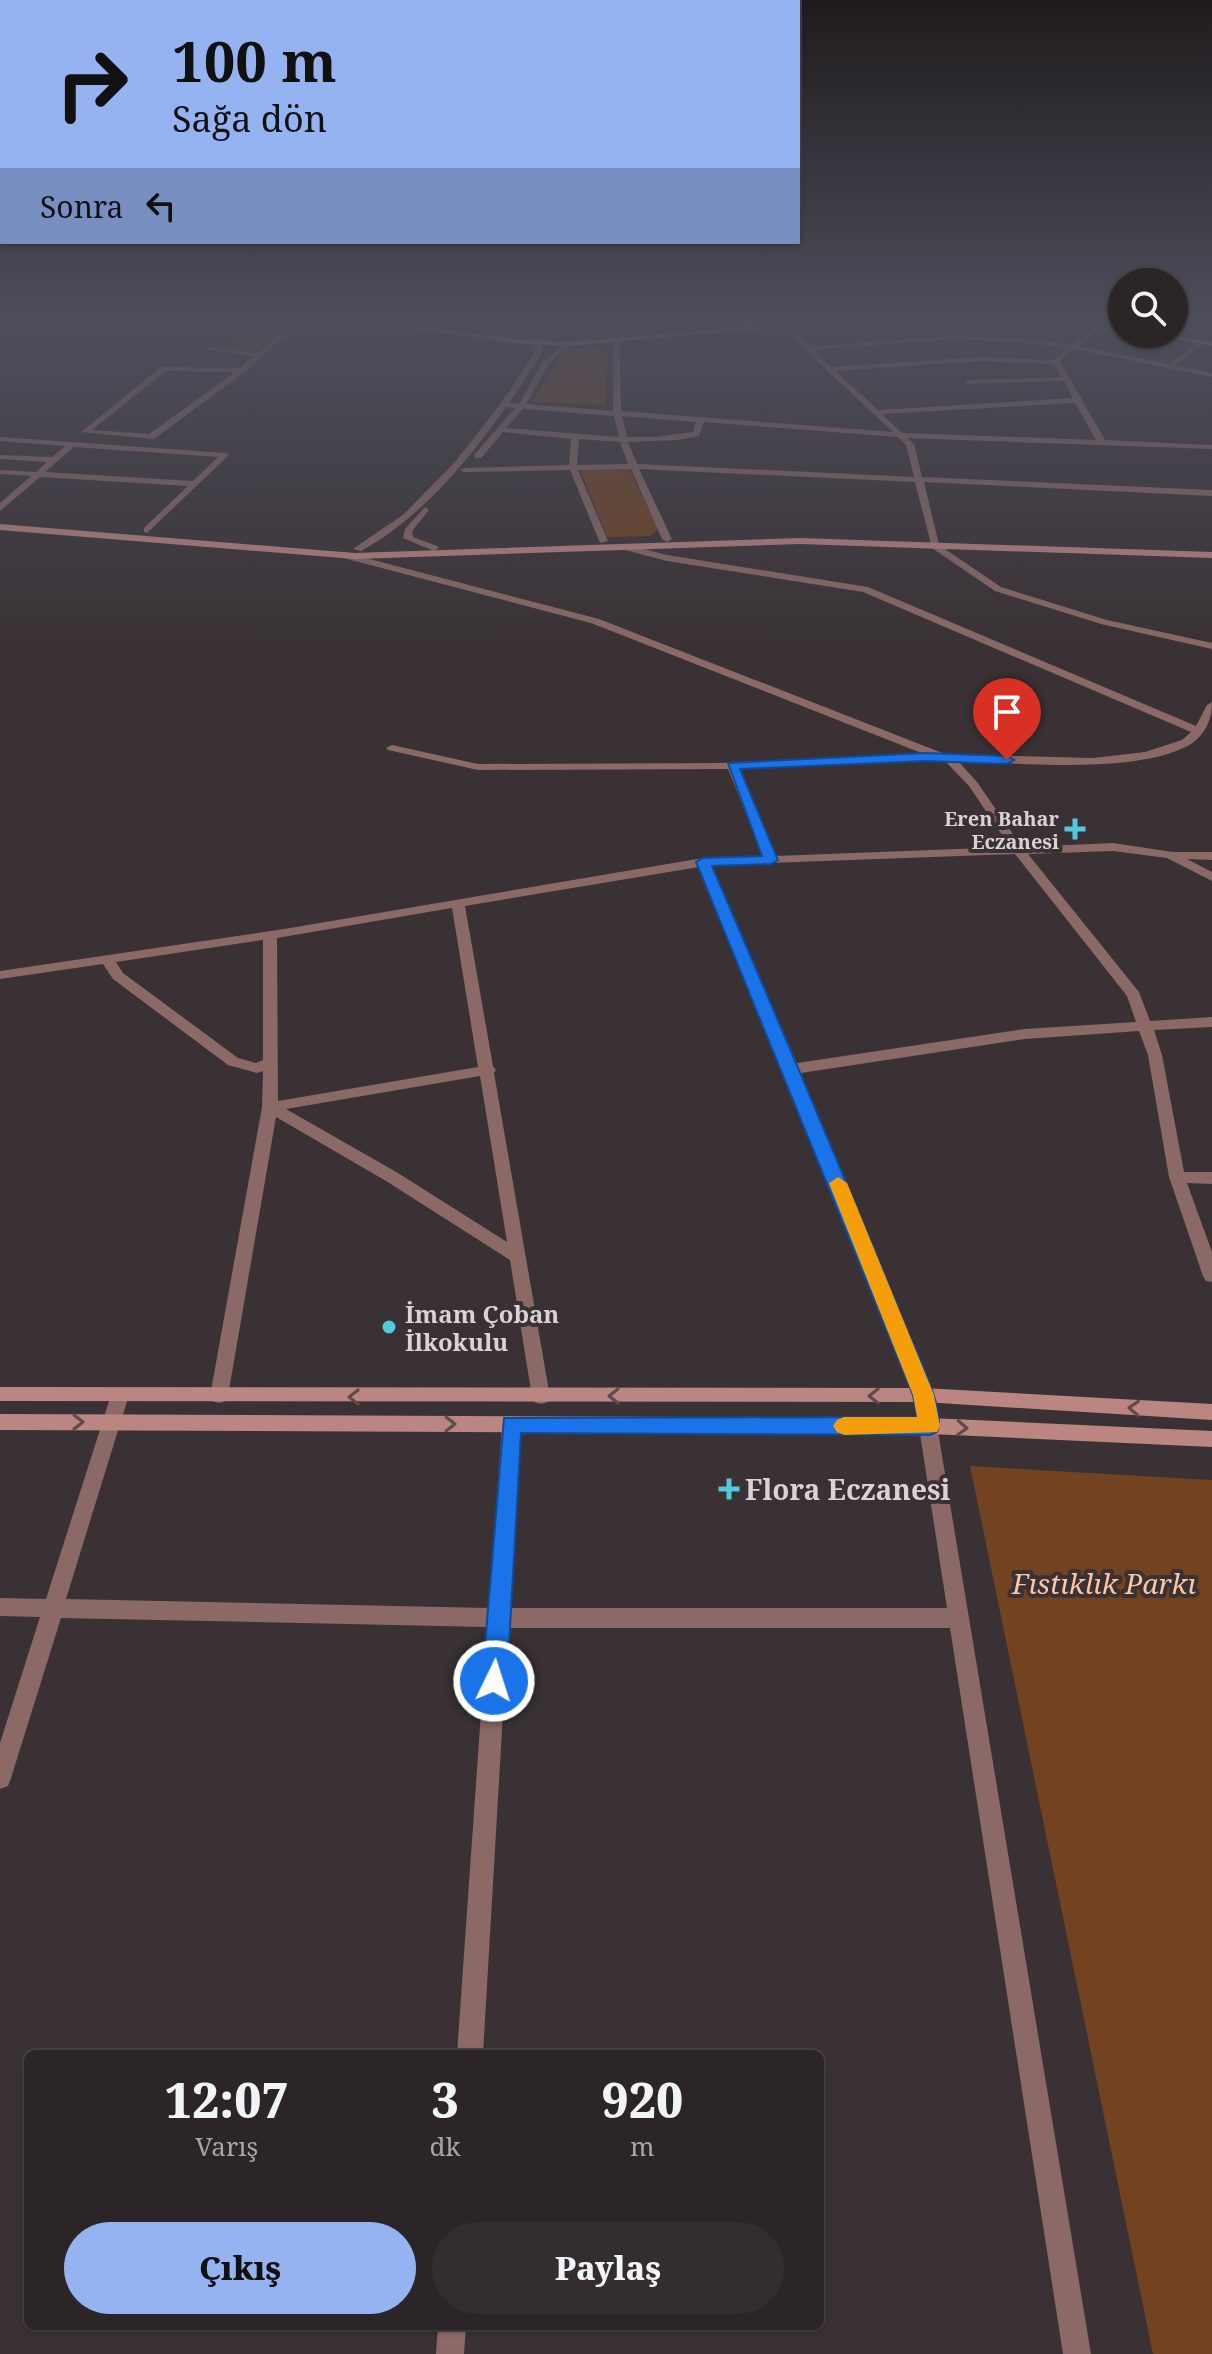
<!DOCTYPE html>
<html lang="tr">
<meta charset="utf-8">
<style>
body{margin:0;font-family:"Noto Serif",serif;background:#332d2f;color:#f1f3f6;height:100vh;display:flex;flex-direction:column;font-size:30px;white-space:nowrap}
*{box-sizing:border-box;margin:0}
p{font-size:26px;color:#a6a5a7}
.icon{flex:none;width:44px;height:44px;fill:none;stroke:currentColor;stroke-width:2;stroke-linecap:round;stroke-linejoin:round}
.map{position:relative;flex:1;overflow:hidden}
.details{position:absolute;left:24px;top:2050px;width:800px;height:280px;display:flex;flex-direction:column;background:#2b2527;border-radius:12px;box-shadow:0 2px 6px #0004,0 0 0 2px #474244}
.details>*{flex:none}
.hud{position:absolute;left:0px;top:0px;width:800px;height:244px;box-shadow:0 2px 6px #0004,0 0 0 2px #474244;background:#95b2f1;color:#111;overflow:hidden}
.controls{position:absolute;left:1108px;top:268px;display:grid;gap:16px}
.controls a{display:grid;place-items:center;width:80px;height:80px;border-radius:50%;background:#2b2527;box-shadow:0 2px 6px #0004,0 0 0 2px #474244;font-size:40px}
.pin{position:absolute;display:grid;place-items:center;width:68px;height:68px;color:#fff;margin:-82px -34px;border-radius:50% 50% 50% 0;rotate:-45deg;box-shadow:0 0 8px #0007}
.pin .icon{rotate:45deg}
.me{position:absolute;width:88px;margin:-44px;rotate:4deg;stroke-linejoin:round;filter:drop-shadow(0 0 6px #0008)}
.turn{display:flex;align-items:center;gap:28px;height:168px;padding:0 40px;font-size:36px}
.turn .icon{width:104px;height:104px;stroke-width:2.5}
.turn b{display:block;font-size:56px;line-height:68px}
.then{display:flex;align-items:center;height:76px;padding:0 40px;background:#0003;gap:16px;font-size:30px}
.eta{display:flex;justify-content:space-evenly;align-items:center;height:136px;text-align:center}
.eta b{font-size:48px;font-weight:800;line-height:56px}
.button{display:flex;gap:16px;margin-top:auto;padding:16px 40px}
.button a{flex:1;height:92px;border-radius:48px;background:#95b2f1;color:#111;font-size:32px;font-weight:800;line-height:92px;text-align:center}
.button a+a{background:#332d2f;color:#f1f3f6}
.map>svg:first-child{display:block}
</style>
<div class="map">
<svg width="1212" height="2354" viewBox="0 0 1212 2354">
<rect width="100%" height="100%" fill="#393134"/>
<!-- green -->
<g fill="#724221">
<polygon points="163,322 289,322 256,352 211,348 229,345 248,329 245,326"/>
<polygon points="607,348 606,405 532,402 566,349"/>
<polygon points="629,468 658,529 650,536 607,537 580,470"/>
<polygon points="970,1466 1212,1480 1212,2354 1153,2354"/>
</g>
<g fill="none" stroke-linecap="round" stroke-linejoin="round">
<!-- street -->
<g fill="#8a6966" fill-rule="evenodd">
<path d="M292,322H300L245,372L154,439L81,432L161,367L240,368L253,356L203,349L206,347L258,353ZM166,371L235,372L149,434L92,430Z"/>
<path d="M1105,322V325L1079,346L1169,364L1202,340L1204,343L1176,365L1212,373V377L1074,349L1061,359V363L1105,440L1212,445V449L908,438L914,444L922,477L1212,490V496L924,482L939,545L1001,587L1107,620L1212,643V649L1101,624L995,591L932,548L915,482L639,469L672,539L667,542L662,539L631,469L578,470L608,541L600,543L570,470L464,472L460,470L464,468L569,465L571,439L503,432L481,458H475V454L515,408L506,407C466,463 422,517 361,551L353,549L404,514L454,463L499,406L532,357L536,347L527,343V341L543,346L540,357L509,403L519,404L543,361L567,342L570,344L549,364L526,404L613,411L614,341L617,339L620,341L621,411L893,432L805,350L783,326H787L810,347C902,339 978,330 1071,345L1101,323ZM953,339L1018,342L1067,348L1054,360L981,357L831,367L814,350ZM981,361L1054,364L1061,377L968,380L965,384L1064,381L1073,398L878,410L836,371ZM1075,403L1096,440L902,433L882,414ZM523,409L614,416L619,437L506,428ZM622,416L696,422L693,432L655,437H627ZM704,422L898,437L906,445L914,477L637,464L628,442L678,440L699,436ZM579,439L620,442L628,464L577,465Z"/>
<path d="M0,437L225,453L229,455L147,533L144,532V528L188,486L40,477L0,511V503L31,476L0,474V470L36,472L47,462L0,459V455L52,457L65,446L0,441ZM74,447L218,457L193,481L45,472Z"/>
<polygon points="425,507 429,510 412,531 413,537 437,546 439,548 434,551 403,538 405,529"/>
<path d="M628,545L667,555L868,587L1196,726L1207,705L1212,702C1212,719 1206,734 1191,744C1140,775 1017,763 958,761L977,782L1022,847L1113,843L1173,852H1212V860L1187,859L1212,872V881L1167,858L1113,851L1028,854L1139,992L1150,1021L1212,1017V1027L1154,1030L1162,1055L1184,1172H1212V1184L1187,1183L1212,1252V1282L1206,1281L1203,1276L1169,1177L1148,1055L1139,1031L1025,1039L801,1073L932,1395L1091,2354H1063L950,1628H508L483,2054H457L487,1627L61,1618L11,1778L8,1786L0,1789V1743L40,1617L0,1616V1598L46,1599L111,1395L114,1390L120,1388L126,1390L129,1395L66,1599L489,1608L502,1424L504,1419L511,1416L518,1419L520,1424L509,1608H947L914,1395L785,1069L699,867L465,906L493,1066L496,1070L494,1073L550,1397L548,1402L541,1404L534,1402L532,1397L510,1260L386,1181L276,1117L228,1396L226,1401L219,1403L212,1401L210,1396L262,1107L263,1071L257,1073L228,1065L113,979L103,964L0,979V971L284,929L703,858L763,856L728,769L478,770L388,750L386,748L392,745L478,764L720,763L924,754L591,623L340,557V553L343,552L599,619L945,754L1093,758L1145,752L1182,740L1191,732L863,592L667,561L625,550L623,548ZM925,760L946,762L969,786L1010,847L775,856L739,769ZM1015,854L1127,996L1136,1022L1025,1029L797,1063L711,865ZM452,908L478,1067L278,1101L277,938ZM263,940V1060L256,1063L238,1058L123,973L116,962ZM480,1076L507,1242L398,1173L286,1109Z"/>
<polygon points="438,2326 466,2326 464,2354 436,2354"/>
</g>
<!-- secondary -->
<g fill="#bb8581" fill-rule="evenodd">
<polygon points="370,322 391,322 513,339 567,342 804,322 838,322 567,346 513,343"/>
<polygon points="1092,322 1122,325 1122,329 1095,324"/>
<polygon points="1157,334 1212,342 1212,346 1160,336"/>
<polygon points="0,524 355,553 800,538 1212,552 1212,558 800,544 355,559 0,530"/>
<polygon points="0,1387 923,1388 1212,1404 1212,1420 923,1402 0,1401"/>
<polygon points="0,1414 930,1418 1212,1431 1212,1447 930,1434 0,1430"/>
</g>
</g>
<!-- one-way arrows -->
<defs><path id="oneway-chevron" d="M-2-3.5L2.5 0L-2 3.5" fill="none" stroke-width="1.6" stroke-linecap="round" stroke-linejoin="round" transform="scale(2)"/></defs>
<g stroke="#604a4b">
<use href="#oneway-chevron" transform="translate(614 1396) rotate(180)"/>
<use href="#oneway-chevron" transform="translate(874 1396) rotate(180)"/>
<use href="#oneway-chevron" transform="translate(354 1397) rotate(180)"/>
<use href="#oneway-chevron" transform="translate(1134 1408) rotate(-177)"/>
<use href="#oneway-chevron" transform="translate(78 1422)"/>
<use href="#oneway-chevron" transform="translate(450 1424)"/>
<use href="#oneway-chevron" transform="translate(962 1428) rotate(3)"/>
</g>
<!-- sky -->
<linearGradient id="sky" x2="0" y2="1"><stop stop-color="#1f1b1d"/><stop offset="0.49" stop-color="#4e4e5c"/><stop offset="1" stop-color="#4e4e5c" stop-opacity="0"/></linearGradient>
<rect width="1212" height="652" fill="url(#sky)"/>
<!-- route -->
<path fill="#1a73e8" stroke="#114b97" stroke-width="2" d="M925,753L1007,756L1014,760L1007,764L925,761L740,769L778,860L771,864L712,866C778,1020 844,1175 907,1330C916,1351 947,1413 937,1432L930,1435L521,1433L507,1681L503,1689L494,1692L486,1689L482,1681L504,1418L917,1417L913,1395L696,862L703,858L762,856L728,763Z"/>
<!-- slow -->
<polygon fill="#f59e0b" points="838,1177 847,1183 934,1395 940,1426 937,1432 844,1435 837,1432 833,1426 837,1420 844,1417 917,1417 913,1395 829,1183"/>
<!-- markers -->
<g fill="#53cadc" stroke="#393134" stroke-width="3">
<path d="M1071 817h8v8h8v8h-8v8h-8v-8h-8v-8h8z"/>
<circle cx="389" cy="1327" r="8"/>
<path d="M725 1477h8v8h8v8h-8v8h-8v-8h-8v-8h8z"/>
</g>
<g text-anchor="middle" dominant-baseline="central" stroke-width="8" stroke-linejoin="round" paint-order="stroke">
<!-- far-poi labels -->
<g font-size="20" font-weight="bold" fill="#d9d3d5" stroke="#393134" text-anchor="end">
<text x="1059" y="818">Eren Bahar<tspan x="1059" dy="23">Eczanesi</tspan></text>
</g>
<!-- poi labels -->
<g font-size="24" font-weight="bold" fill="#d9d3d5" stroke="#393134" text-anchor="start">
<text x="405" y="1313">İmam Çoban<tspan x="405" dy="28">İlkokulu</tspan></text>
</g>
<!-- near-poi labels -->
<g font-size="28" font-weight="bold" fill="#d9d3d5" stroke="#393134" text-anchor="start">
<text x="745" y="1489">Flora Eczanesi</text>
</g>
<!-- near-park labels -->
<g font-size="28" font-style="italic" fill="#fcc6a4" stroke="#393134">
<text x="1104" y="1583">Fıstıklık Parkı</text>
</g>
</g>
</svg>
<div class="controls">
<a><svg class="icon" aria-label="search" viewBox="0 0 24 24"><circle cx="10" cy="10" r="6"/><path d="M15 15l6 6"/></svg></a>
</div>
<div class="pin" style="left:1007px;top:760px;background:#d93025"><svg class="icon" aria-label="arrive" viewBox="0 0 24 24"><path d="M6 21V4h12l-3 4 3 4H6"/></svg></div>
<svg class="me" style="left:494px;top:1681px" viewBox="-20 -20 40 40"><circle r="17" fill="#1a73e8" stroke="#fff" stroke-width="3"/><path d="M0-11L8 9 0 5-8 9z" fill="#fff"/></svg>
<div class="hud">
<div class="turn"><svg class="icon" aria-label="right" viewBox="0 0 24 24"><path d="M7 20v-9h11M14 6l5 5-5 5"/></svg><div><b>100 m</b>Sağa dön</div></div>
<div class="then">Sonra<svg class="icon" aria-label="left" viewBox="0 0 24 24"><path d="M17 20v-9H6M10 6l-5 5 5 5"/></svg></div>
</div>
<section class="details">
<div class="eta">
<div><b>12:07</b><p>Varış</p></div>
<div><b>3</b><p>dk</p></div>
<div><b>920</b><p>m</p></div>
</div>
<div class="button"><a>Çıkış</a><a>Paylaş</a></div>
</section>
</div>
